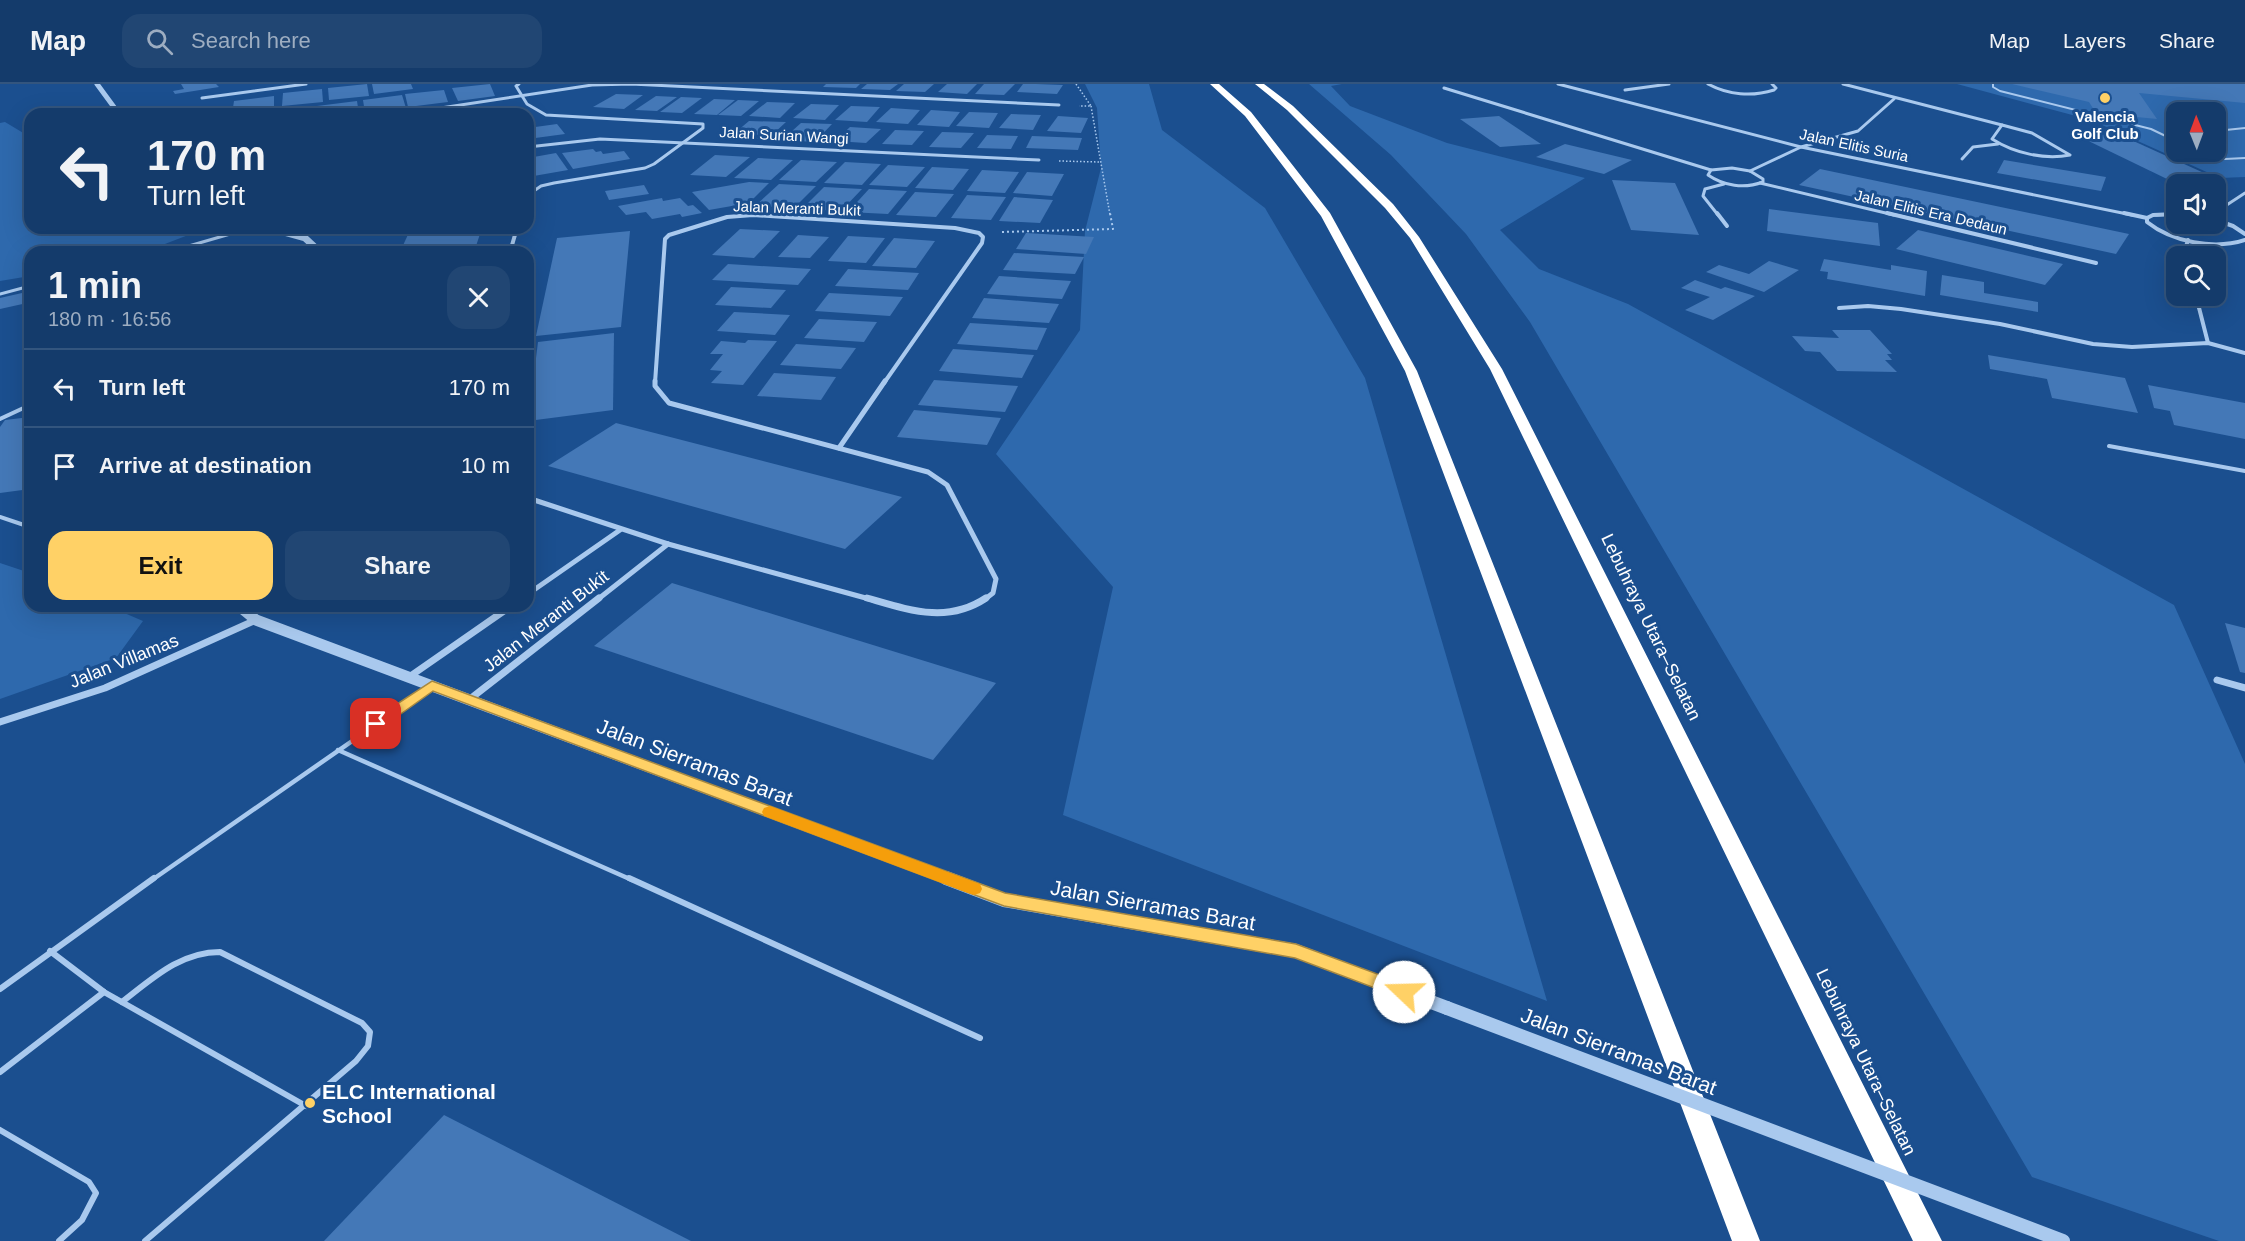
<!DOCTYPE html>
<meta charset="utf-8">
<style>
body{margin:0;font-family:Arial,sans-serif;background:#214673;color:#f1f3f6;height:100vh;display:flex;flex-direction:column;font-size:22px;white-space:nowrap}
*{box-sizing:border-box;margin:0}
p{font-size:20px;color:#9dadc1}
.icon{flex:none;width:33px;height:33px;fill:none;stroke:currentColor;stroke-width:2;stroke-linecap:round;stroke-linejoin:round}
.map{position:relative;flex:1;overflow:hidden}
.side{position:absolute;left:24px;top:162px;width:510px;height:366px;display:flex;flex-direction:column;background:#143b6b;border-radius:18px;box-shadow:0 6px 24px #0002,0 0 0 2px #33557e}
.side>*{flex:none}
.guide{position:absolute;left:24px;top:24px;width:510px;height:126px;border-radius:18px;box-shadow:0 6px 24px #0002,0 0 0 2px #33557e;background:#143b6b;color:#f1f3f6;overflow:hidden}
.needle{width:39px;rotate:359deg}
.buttons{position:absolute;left:2166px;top:18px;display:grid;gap:12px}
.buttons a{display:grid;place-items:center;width:60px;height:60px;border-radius:12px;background:#143b6b;box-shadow:0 6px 24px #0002,0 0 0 2px #33557e;font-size:30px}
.pin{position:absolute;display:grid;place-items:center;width:51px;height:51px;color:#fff;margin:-26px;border-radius:12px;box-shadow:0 3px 9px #0006}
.me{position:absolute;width:66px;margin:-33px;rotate:291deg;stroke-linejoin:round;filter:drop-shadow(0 0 4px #0008)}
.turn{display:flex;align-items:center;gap:21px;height:126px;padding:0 24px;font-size:27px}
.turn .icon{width:78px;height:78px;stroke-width:2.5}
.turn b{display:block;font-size:42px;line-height:51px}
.round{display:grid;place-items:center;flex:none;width:63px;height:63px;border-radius:18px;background:#214673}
.head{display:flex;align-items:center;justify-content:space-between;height:102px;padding:0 24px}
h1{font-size:36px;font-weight:800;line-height:45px}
.cta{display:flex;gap:12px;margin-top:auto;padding:12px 24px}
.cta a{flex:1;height:69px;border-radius:18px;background:#ffd166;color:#111;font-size:24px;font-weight:800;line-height:69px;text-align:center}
.cta a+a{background:#214673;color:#f1f3f6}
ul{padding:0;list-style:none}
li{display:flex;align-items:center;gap:18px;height:78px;padding:0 24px;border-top:2px solid #33557e}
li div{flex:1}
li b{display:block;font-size:22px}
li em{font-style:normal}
header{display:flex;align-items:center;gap:36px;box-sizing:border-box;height:84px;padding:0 30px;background:#143b6b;border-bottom:2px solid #33557e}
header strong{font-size:28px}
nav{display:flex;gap:33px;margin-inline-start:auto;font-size:21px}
.search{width:420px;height:54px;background:#214673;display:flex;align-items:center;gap:15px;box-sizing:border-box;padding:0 21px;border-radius:18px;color:#9dadc1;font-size:22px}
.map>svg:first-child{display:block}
</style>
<header>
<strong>Map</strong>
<div class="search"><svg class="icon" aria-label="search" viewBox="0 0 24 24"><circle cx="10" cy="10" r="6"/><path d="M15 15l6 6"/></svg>Search here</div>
<nav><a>Map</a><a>Layers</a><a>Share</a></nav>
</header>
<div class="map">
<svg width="2245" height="1157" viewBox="0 0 2245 1157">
<rect width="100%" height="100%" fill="#1b4f8f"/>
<!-- green -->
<g fill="#2e69ad" fill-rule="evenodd">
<polygon points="1085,0 1149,0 1162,46 1265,124 1365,294 1547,917 1063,731 1113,503 996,370 1080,246 1085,147 1101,84 1097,24"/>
<polygon points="1309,0 1342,0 1331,2 1350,22 1447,59 1585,94 1500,146 1539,185 1628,220 2174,521 2245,680 2245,1157 2219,1157 2032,1093 1530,238 1466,150 1391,71"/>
<path d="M1957,0H2245V93L2220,94L2091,36ZM2176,28H2216V68H2176Z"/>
<polygon points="5,38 30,53 30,144 204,145 144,168 30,168 30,192 0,197 0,39"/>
<polygon points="0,479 30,489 30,522 108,522 143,537 116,574 0,615"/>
</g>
<!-- building -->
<g fill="#4478b7">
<polygon points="181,0 216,0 219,3 175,10 173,7 184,5"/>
<polygon points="367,0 369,12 329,16 328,4"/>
<polygon points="372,0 411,0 413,5 374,10"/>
<polygon points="490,0 495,12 458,17 452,4"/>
<polygon points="826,0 860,0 856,4 823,3"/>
<polygon points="867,0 898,0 890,6 861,5"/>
<polygon points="904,0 934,0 925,8 896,7"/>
<polygon points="947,0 977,0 967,10 938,8"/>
<polygon points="984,0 1015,0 1004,11 975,10"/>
<polygon points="1023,0 1036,0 1063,1 1057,10 1017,8"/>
<polygon points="2012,0 2245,0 2245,19 2139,9 2157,35 2096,29 2089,18"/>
<polygon points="322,5 323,18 282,22 283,9"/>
<polygon points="444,6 448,18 408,23 405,10"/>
<polygon points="616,10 643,11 624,25 593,23"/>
<polygon points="402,11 406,24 365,29 363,16"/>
<polygon points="274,12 274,25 232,30 234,17"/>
<polygon points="656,12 677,13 657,27 635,26"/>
<polygon points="681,13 702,14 682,29 660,28"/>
<polygon points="714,15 735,16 717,31 694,30"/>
<polygon points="738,16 759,17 741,32 718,31"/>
<polygon points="357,17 359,30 318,30 317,22"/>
<polygon points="767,18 795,19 780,34 749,32"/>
<polygon points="811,20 839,21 825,36 793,34"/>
<polygon points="851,22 880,23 867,38 835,36"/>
<polygon points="310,24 310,30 271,30 271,29"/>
<polygon points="891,24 920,26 908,40 876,38"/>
<polygon points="506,25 509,30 481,30 481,29"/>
<polygon points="931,26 960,28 949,43 917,41"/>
<polygon points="969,28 998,29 989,44 956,42"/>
<polygon points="1011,30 1041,31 1033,46 999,44"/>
<polygon points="1058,32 1088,34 1081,49 1047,47"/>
<polygon points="1499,32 1541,60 1500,63 1460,35"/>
<polygon points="749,37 786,38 772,51 766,51 762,55 730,53"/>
<polygon points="801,39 832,40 815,58 782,56"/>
<polygon points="557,40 565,50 528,55 528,44"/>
<polygon points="850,43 881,45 866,59 835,57"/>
<polygon points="895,46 924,47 912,61 882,60"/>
<polygon points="942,48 974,49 961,64 929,63"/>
<polygon points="2074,50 2118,50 2215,94 2167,95"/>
<polygon points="987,51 1018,52 1011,65 977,64"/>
<polygon points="1032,52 1082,54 1078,66 1026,64"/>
<polygon points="1565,60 1632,76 1604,90 1536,73"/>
<polygon points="593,65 596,68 601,67 603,70 624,67 630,75 573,85 562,69"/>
<polygon points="556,69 568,86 528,93 528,74"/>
<polygon points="715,71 750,73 726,93 690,91"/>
<polygon points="758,74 793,76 771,96 734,94"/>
<polygon points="801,76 837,78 816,98 779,96"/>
<polygon points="2004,76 2106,93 2101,107 1997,89"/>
<polygon points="845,78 881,80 862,101 824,99"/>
<polygon points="888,81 925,83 907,103 869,101"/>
<polygon points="932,83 969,85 953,106 915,104"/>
<polygon points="1820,85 2129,150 2116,170 1799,101"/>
<polygon points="982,86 1019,88 1005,109 967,107"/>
<polygon points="1027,88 1064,90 1052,112 1013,109"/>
<polygon points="1612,96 1675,99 1699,151 1631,146"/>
<polygon points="749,98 769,99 749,119 709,126 692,108"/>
<polygon points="779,100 816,102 794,124 755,122"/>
<polygon points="644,101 649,110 609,116 605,107"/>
<polygon points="824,103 862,105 841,127 802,125"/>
<polygon points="869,105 907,107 888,130 848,128"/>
<polygon points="915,108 954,110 936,133 896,131"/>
<polygon points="967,111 1006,113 991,136 951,134"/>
<polygon points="1014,113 1053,116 1040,139 999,137"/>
<polygon points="662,114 663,117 680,114 688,122 693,121 702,129 682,133 680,130 652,135 646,128 626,131 618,122"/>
<polygon points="1769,125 1878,139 1880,162 1767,147"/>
<polygon points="411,144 482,144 474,168 400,168"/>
<polygon points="740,145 780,147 754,174 712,171"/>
<polygon points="1918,146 2063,180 2045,201 1896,165"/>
<polygon points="630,147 621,243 536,252 557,154"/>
<polygon points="1026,149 1094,153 1086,170 1016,165"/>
<polygon points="798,151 829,153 810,174 778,173"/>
<polygon points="848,152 885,154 866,179 828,177"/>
<polygon points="894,154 935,157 916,184 872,182"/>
<polygon points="1014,169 1084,173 1075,190 1003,186"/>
<polygon points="1824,175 1891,186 1891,181 1927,187 1925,212 1827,195 1828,188 1820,187"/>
<polygon points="1769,177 1799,186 1764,208 1706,188 1719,181 1749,190"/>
<polygon points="728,180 811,185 798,201 712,196"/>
<polygon points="848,185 919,189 908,206 835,202"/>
<polygon points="1942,191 1984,198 1984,209 2038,218 2038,228 1940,211"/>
<polygon points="999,192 1071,197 1062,215 987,210"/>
<polygon points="1695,196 1721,205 1725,203 1755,212 1713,236 1685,226 1710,213 1681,204"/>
<polygon points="731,203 786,206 771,224 715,221"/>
<polygon points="22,209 27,219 0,225 0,214"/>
<polygon points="829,209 903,213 890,232 815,227"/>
<polygon points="984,214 1059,220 1049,239 972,234"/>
<polygon points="734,228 790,231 775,251 717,247"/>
<polygon points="819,235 877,238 864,258 804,254"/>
<polygon points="970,239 1047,244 1037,266 957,260"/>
<polygon points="1832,246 1870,246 1892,270 1887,270 1892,276 1885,276 1897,288 1837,287 1820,268 1805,267 1792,252 1839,254"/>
<polygon points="614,249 613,326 528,337 538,258"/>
<polygon points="748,256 777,257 743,301 711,299 722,287 710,286 723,270 710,270 721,257 745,259"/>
<polygon points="796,260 856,264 841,285 780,281"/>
<polygon points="953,265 1034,271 1022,294 939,287"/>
<polygon points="1988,271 2125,294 2138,329 2052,314 2047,295 1990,285"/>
<polygon points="774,289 836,293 821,316 757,312"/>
<polygon points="934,296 1018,302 1005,328 918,321"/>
<polygon points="2148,301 2245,319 2245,355 2174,341 2170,327 2154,324"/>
<polygon points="914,326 1001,334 987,361 897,353"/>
<polygon points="30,333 30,405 0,409 0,343 5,336"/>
<polygon points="616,339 902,413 845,465 548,382"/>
<polygon points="672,499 996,599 933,676 594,562"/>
<polygon points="2225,539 2245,544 2245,589 2240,588"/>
<polygon points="444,1031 691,1157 324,1157"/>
</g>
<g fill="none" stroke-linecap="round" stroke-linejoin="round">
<!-- path-far1 -->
<g stroke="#a9c9ee" stroke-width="1.5" stroke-dasharray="1.5 2" stroke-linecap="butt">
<polyline points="1076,0 1091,22 1079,22"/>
<polyline points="1091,22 1110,131"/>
<polyline points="1059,77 1100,78"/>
</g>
<!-- path -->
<polyline stroke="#a9c9ee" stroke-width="2" stroke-dasharray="2 3" stroke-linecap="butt" points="1002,148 1113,145 1110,129"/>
<!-- service-far4 -->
<g stroke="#a9c9ee" stroke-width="2">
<polyline points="1993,0 1993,3 2000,7 2151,45 2176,57"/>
<polyline points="2216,47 2245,44"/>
<polyline points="2193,68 2225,75 2245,74"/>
</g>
<!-- service-far3 -->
<g stroke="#a9c9ee" stroke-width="3">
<polyline points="168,168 251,144"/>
<polyline points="0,210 30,202"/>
</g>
<!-- service-far2 -->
<g stroke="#a9c9ee" stroke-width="4">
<polyline points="0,335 30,321"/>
<polyline points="2109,362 2245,387"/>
<polyline points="0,433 30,443"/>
</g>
<!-- service-far1 -->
<g stroke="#a9c9ee" stroke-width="4.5">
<polyline points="338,666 632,796"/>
<polyline points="152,796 430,603"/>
</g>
<!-- service -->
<g stroke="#a9c9ee" stroke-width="6">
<polyline points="629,794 980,954"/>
<polyline points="50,867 104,908 306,1022"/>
<polyline points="0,905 154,794"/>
<path d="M122,918C152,895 180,868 220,868L362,939L370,948L368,962L356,977L145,1157"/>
<polyline points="0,988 104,908"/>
<polyline points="0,1046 89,1098 96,1109 82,1136 59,1157"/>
</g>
<!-- minor-far3 -->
<g stroke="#a9c9ee" stroke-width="3">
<polyline points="519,0 516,2 527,20 546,31 703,40 703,44 654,80 645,84 554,99 541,102 528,111"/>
<polyline points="1558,0 1801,63 2132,131"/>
<path d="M1708,0C1728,11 1752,13 1774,6L1776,4L1772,0"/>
<polyline points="1843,0 2002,41"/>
<polyline points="1444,4 1711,86"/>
<polyline points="1625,6 1669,0"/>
<polyline points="202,14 306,0"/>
<polyline points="401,30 592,1 631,0 1059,21"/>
<path d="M2002,41L2032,49L2070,71C2044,76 2014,69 1992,55Z"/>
<polyline points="528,63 600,55 1039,76"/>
<polyline points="1962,75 1973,63 1998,60"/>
<path d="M1732,84L1750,87L1763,95V98C1744,105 1724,102 1708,91L1711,86Z"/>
<polyline points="1750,87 1801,63 1858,47 1894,15"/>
<polyline points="1760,99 1894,131"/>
<polyline points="2216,128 2245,109"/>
<polyline points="1718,131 1703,112 1705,105 1724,100"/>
<polyline points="2156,131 2176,130"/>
</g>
<!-- minor-far2 -->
<g stroke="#a9c9ee" stroke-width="4">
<polyline points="1717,129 1727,142"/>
<polyline points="1887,129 2096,179"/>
<polyline points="2124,129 2147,134"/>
<path d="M2176,130L2153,131L2147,134V138C2172,158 2214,166 2245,156"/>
<polyline points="2216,136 2233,142 2245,150"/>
<polyline points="510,168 517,144"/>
<polyline points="2183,172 2188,156"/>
<polyline points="2196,212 2208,259"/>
<polyline points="1839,224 1868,222 1901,225 2000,240 2093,260 2132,263 2208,259 2245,269"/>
<polyline points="655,299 665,155 669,151 727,133 753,131 955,144 979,149 983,153 982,159 884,299"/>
</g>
<!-- minor-far1 -->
<g stroke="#a9c9ee" stroke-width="5">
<polyline points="655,297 655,302 669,319 928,388 947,401 996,495 993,509 984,516"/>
<polyline points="839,364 885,297"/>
<polyline points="528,414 668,460 873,516"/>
<polyline points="528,510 620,446"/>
<polyline points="597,516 668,460"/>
</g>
<!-- minor -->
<g stroke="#a9c9ee" stroke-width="7">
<path d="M867,514C909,526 947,540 986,514"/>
<polyline points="409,593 511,522"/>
<polyline points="2217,596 2245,604"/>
<polyline points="470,615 599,514"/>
<polyline points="0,638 105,604 256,536"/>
</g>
<!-- tertiary-far3 -->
<polyline stroke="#a9c9ee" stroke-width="5" points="97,0 119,30"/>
<!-- tertiary-far2 -->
<polyline stroke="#a9c9ee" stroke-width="7" points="269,144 305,154 320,168"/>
<!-- tertiary-far1 -->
<polyline stroke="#a9c9ee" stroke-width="11" points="239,522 256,536 951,796"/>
<!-- tertiary -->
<polyline stroke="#a9c9ee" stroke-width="14" points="946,794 1004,816 1296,867 1447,924"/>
<!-- motorway -->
<g fill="#fff" fill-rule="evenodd">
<polygon points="1210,0 1219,0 1251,28 1330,129 1417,287 1760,1157 1732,1157 1405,287 1321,132 1245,32"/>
<polygon points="1255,0 1264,0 1293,22 1393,120 1419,153 1502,285 1942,1157 1913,1157 1490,285 1410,154 1385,124 1287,26"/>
</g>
<!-- tertiary-bridge -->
<polyline stroke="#a9c9ee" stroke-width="14" points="1447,924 2063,1157"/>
</g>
<!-- route -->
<polygon fill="#ffd166" stroke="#a68842" stroke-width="1.5" points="432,597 1005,809 1296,860 1410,902 1413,908 1410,913 1404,915 1295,874 1004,822 433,607 381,644 371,644 369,640 371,637"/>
<!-- slow -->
<polygon fill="#f59e0b" points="770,722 980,800 982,805 980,809 974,811 968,809 764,732 762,728 764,724"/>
<!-- markers -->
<g fill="#ffd166" stroke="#1b4f8f" stroke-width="2">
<circle cx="2105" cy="14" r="6"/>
<circle cx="310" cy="1019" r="6"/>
</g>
<g text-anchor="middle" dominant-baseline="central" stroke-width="6" stroke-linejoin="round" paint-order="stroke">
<!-- far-poi labels -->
<g font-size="15" font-weight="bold" fill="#fff" stroke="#1b4f8f">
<text x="2105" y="32">Valencia<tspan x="2105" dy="17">Golf Club</tspan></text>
</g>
<!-- far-street labels -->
<g font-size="15" fill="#fff" stroke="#1b4f8f">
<text transform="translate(784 51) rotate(3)">Jalan Surian Wangi</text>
<text transform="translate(1854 61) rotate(12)">Jalan Elitis Suria</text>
<text transform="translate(797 124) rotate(2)">Jalan Meranti Bukit</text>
<text transform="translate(1931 128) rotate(13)">Jalan Elitis Era Dedaun</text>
</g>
<!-- street labels -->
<g font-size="18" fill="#fff" stroke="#1b4f8f">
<text transform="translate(546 537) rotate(-38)">Jalan Meranti Bukit</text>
<text transform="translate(1651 543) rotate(64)">Lebuhraya Utara–Selatan</text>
<text transform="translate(124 577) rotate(-22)">Jalan Villamas</text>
<text transform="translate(1866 978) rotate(64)">Lebuhraya Utara–Selatan</text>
</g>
<!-- near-street labels -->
<g font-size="21" fill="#fff" stroke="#1b4f8f">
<text transform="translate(695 678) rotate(21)">Jalan Sierramas Barat</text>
<text transform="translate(1153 821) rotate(10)">Jalan Sierramas Barat</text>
<text transform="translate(1619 967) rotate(21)">Jalan Sierramas Barat</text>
</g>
<!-- near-poi labels -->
<g font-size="21" font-weight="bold" fill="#fff" stroke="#1b4f8f" text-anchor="start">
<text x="322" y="1007">ELC International<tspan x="322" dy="24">School</tspan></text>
</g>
</g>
</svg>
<div class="buttons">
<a><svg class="needle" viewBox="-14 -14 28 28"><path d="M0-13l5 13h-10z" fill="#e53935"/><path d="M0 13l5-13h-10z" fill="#9dadc1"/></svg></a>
<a><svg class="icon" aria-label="sound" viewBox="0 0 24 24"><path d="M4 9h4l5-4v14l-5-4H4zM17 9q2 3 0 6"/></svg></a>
<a><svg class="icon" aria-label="search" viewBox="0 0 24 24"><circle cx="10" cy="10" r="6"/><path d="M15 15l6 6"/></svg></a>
</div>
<div class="pin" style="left:376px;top:640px;background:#d93025"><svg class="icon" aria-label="arrive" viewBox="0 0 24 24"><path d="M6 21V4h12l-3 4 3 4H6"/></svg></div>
<svg class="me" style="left:1404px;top:908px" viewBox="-20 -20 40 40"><circle r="19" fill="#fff"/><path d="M0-13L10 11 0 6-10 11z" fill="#ffd166"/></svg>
<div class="guide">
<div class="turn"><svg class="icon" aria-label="left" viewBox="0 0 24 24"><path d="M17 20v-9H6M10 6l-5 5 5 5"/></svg><div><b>170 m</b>Turn left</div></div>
</div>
<section class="side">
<div class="head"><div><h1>1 min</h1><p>180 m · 16:56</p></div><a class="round"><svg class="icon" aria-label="close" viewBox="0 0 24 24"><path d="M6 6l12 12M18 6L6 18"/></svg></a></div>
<ul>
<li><svg class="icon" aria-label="left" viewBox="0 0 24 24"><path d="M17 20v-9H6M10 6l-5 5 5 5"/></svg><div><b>Turn left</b></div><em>170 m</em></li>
<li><svg class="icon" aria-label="arrive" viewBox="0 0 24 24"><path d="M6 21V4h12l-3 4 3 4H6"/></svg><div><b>Arrive at destination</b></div><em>10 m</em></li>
</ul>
<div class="cta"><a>Exit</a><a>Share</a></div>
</section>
</div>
